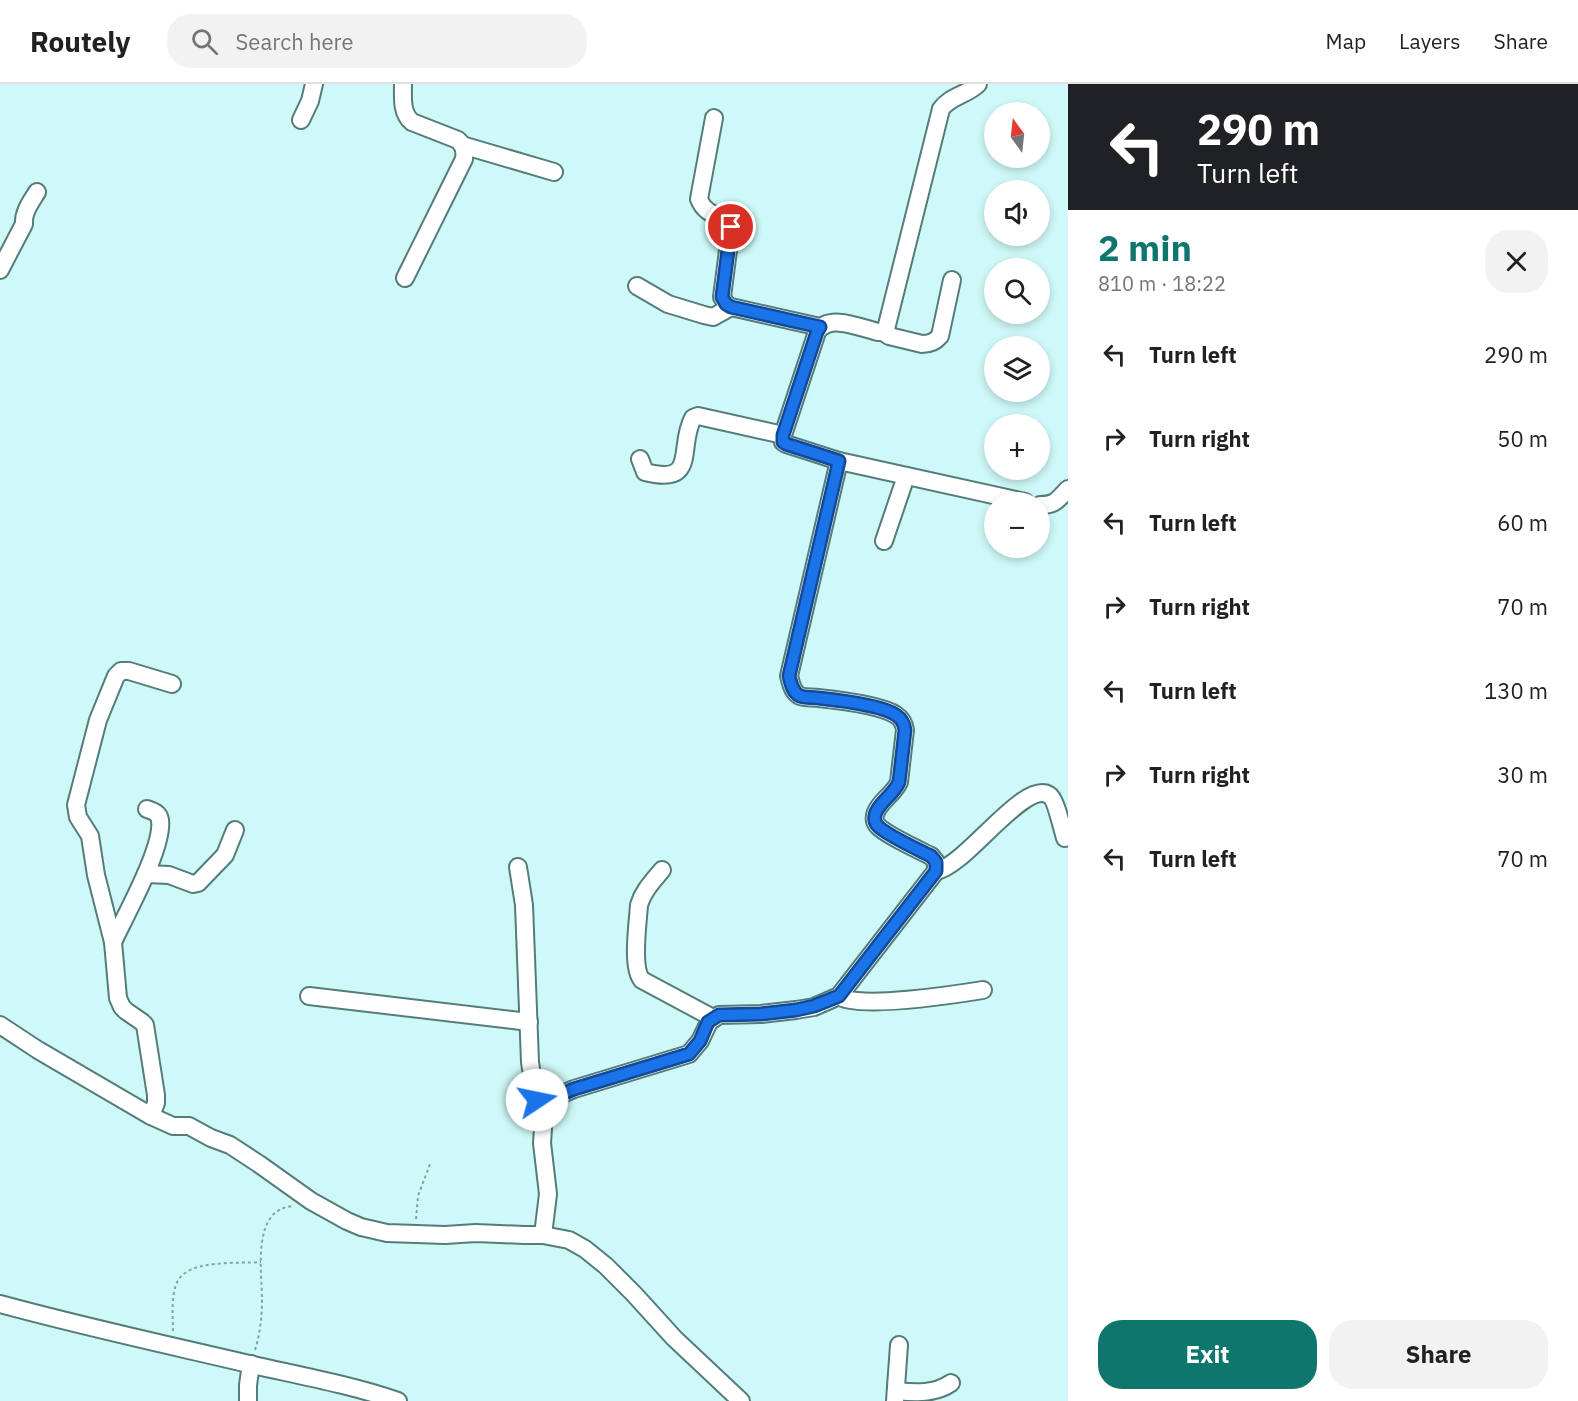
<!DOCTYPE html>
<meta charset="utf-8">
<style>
body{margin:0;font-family:"IBM Plex Sans",sans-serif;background:#f2f2f2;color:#202124;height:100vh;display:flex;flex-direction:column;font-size:22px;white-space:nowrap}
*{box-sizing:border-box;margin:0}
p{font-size:20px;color:#757577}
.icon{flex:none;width:33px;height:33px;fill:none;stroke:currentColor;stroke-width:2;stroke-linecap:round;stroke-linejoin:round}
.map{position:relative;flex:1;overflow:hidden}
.panel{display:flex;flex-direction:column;background:#fff;width:510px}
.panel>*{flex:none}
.top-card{background:#202124;color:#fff;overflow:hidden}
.needle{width:39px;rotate:345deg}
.buttons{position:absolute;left:984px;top:18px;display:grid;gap:12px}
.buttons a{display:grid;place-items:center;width:66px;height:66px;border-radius:50%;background:#fff;box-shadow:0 3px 9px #0003;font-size:30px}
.pin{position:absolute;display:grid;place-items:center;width:51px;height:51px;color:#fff;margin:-26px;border:3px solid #fff;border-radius:50%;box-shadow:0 2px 6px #0007}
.me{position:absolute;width:66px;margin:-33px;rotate:79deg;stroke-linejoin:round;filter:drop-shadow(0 0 4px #0008)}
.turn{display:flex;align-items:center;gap:21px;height:126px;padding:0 30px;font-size:27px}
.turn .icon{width:78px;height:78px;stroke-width:2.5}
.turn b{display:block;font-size:42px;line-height:51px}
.round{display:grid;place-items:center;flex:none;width:63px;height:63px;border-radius:24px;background:#f2f2f2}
.head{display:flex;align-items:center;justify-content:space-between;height:102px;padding:0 30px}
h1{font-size:36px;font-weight:800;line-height:45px;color:#0f766e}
.cta{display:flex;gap:12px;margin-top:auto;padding:12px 30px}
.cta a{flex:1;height:69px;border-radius:24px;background:#0f766e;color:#fff;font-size:24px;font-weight:800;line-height:69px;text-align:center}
.cta a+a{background:#f2f2f2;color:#202124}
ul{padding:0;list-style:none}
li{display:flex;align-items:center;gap:18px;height:84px;padding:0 30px}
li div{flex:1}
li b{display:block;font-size:22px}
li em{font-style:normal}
header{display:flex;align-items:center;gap:36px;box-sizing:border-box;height:84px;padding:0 30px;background:#fff;border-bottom:2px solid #e0e0e0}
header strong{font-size:28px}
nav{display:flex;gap:33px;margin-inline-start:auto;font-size:21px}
.search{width:420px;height:54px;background:#f2f2f2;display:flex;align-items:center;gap:15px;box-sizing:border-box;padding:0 21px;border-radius:24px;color:#757577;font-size:22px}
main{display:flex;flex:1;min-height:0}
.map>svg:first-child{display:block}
</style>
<header>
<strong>Routely</strong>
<div class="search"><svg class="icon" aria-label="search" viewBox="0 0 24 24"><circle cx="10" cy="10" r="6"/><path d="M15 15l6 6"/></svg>Search here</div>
<nav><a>Map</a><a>Layers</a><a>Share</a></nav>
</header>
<main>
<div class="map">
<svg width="1068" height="1317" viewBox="0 0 1068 1317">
<rect width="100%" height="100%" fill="#cef9f8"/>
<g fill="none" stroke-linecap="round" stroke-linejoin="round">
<defs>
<g id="minor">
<path d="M403,0C403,13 401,29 412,38L458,56C464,62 465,66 464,75L405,194"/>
<path d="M978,0C967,11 950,12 941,25L886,245L883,248H878C861,244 829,229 817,248L783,351V358L786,360L839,377L1025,418"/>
<path d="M714,34L699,115C707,136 726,128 731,143L722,213L726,220L731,223L820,243"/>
<polyline points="301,36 310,17 314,0"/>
<polyline points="462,61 554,88"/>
<path d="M0,186L24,140C23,128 31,118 37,108"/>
<polyline points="637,202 668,220 704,231 713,233 731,223"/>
<path d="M883,248L889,252L922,260C930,260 935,258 940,252L952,196"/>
<path d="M640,375L645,388C699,402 677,363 693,334L698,332L783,351"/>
<path d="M1040,421C1056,421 1057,416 1068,405"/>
<polyline points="884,457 906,392"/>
<polyline points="518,783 524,821 530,978 534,1005 538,1016 540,1021 545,1024"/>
<path d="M662,786C653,797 643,807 639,821C638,838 631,884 642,896L713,934"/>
<path d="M936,787C965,783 1024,695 1049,711C1056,715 1062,745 1065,754"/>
<polyline points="146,790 169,791 193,800 198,799 225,771 235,746"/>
<path d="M113,858C125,832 164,763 160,736C159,729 153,727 147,725"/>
<polyline points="309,912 529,938"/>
<path d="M839,912C856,926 958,910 983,906"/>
<polyline points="0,941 38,966 151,1032 173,1042 189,1042 211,1054 230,1061 259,1080 311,1117 347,1137 361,1143 387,1149 445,1151 476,1149 524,1151 543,1151 569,1156 585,1165 606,1182 634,1210 674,1254 741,1317"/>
<polyline points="151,1032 156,1019 156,1011 145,941 142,938 126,927 122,923 118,914 113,858 96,791 90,752 78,733 76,721 98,636 116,592 121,587 129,587 172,600"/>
<path d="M543,1151L548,1110L542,1059L544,1030L547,1020L555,1013L574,1005L689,970L700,957L709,938L719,931L761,930L796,926L814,923L839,912L936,787V778L931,772C919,766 884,750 877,741C874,737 874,733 876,728C881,716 894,710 899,698L905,646C904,639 902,635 896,631C881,621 837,616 818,614C813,613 805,614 800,612C792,608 791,599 789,592L839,377"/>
<path d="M0,1220C84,1243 168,1261 253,1281C302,1292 351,1301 398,1317"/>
<path d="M897,1307C916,1309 935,1310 951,1299"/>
<polyline points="248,1317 248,1301 251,1280"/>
<polyline points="895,1317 899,1261"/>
</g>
</defs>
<!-- minor casing -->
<use href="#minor" stroke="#547c7b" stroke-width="20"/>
<!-- path -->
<g stroke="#83a2a2" stroke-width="2" stroke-dasharray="3 3" stroke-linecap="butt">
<polyline points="416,1135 418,1112 430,1080"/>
<path d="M173,1247C173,1233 171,1215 176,1201C184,1174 239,1180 261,1178"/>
<path d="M255,1266C260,1250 262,1233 262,1216C262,1187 251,1124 294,1122"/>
</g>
<!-- minor -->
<use href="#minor" stroke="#fff" stroke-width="16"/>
</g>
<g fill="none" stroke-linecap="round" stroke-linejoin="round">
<defs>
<path id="route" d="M537,1016L540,1021L545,1024L547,1020L555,1013L574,1005L689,970L700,957L708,938L719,931L761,930L796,926L814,922L839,912L936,787V778L931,772C919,766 884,750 877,741C874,737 874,733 876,728C882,716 894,710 899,698L905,646C904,639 902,635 896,631C881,621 837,616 818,614C813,613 805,614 800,612C792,608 791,599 789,592L839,377L786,360L783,358V351L817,248L820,243L731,223L726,220L722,213L731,143"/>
</defs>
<!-- route casing -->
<use href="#route" stroke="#114b97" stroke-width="15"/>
<!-- route -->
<use href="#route" stroke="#1a73e8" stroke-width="10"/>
</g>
</svg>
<div class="buttons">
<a><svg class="needle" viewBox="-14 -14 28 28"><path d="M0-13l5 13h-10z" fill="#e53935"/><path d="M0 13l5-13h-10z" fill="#757577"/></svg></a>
<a><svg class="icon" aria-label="sound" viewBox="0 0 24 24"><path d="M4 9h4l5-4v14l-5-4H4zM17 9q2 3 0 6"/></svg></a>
<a><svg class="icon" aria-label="search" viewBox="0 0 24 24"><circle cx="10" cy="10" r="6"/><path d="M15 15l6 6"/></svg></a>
<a><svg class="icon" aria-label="layers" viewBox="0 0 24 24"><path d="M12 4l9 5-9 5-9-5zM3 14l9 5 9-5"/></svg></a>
<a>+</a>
<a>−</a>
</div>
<div class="pin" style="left:731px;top:143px;background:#d93025"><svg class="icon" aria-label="arrive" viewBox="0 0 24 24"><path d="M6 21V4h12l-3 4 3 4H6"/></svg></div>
<svg class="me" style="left:537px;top:1016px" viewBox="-20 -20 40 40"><circle r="19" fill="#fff"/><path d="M0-13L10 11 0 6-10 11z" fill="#1a73e8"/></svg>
</div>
<section class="panel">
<div class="top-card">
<div class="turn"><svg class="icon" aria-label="left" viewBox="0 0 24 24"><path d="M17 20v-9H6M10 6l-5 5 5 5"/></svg><div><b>290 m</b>Turn left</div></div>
</div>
<div class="head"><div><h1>2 min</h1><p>810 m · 18:22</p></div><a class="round"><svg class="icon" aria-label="close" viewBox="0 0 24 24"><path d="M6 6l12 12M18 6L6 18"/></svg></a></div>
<ul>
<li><svg class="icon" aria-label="left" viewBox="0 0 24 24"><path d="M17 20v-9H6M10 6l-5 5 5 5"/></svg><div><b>Turn left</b></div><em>290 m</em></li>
<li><svg class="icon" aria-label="right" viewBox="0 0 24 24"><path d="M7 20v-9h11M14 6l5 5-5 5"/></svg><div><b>Turn right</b></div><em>50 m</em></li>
<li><svg class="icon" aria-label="left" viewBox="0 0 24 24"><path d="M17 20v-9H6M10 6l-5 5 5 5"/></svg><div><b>Turn left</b></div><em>60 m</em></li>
<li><svg class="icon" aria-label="right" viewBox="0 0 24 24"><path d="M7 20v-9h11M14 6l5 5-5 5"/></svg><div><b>Turn right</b></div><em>70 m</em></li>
<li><svg class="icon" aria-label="left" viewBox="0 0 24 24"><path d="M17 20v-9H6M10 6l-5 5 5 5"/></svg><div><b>Turn left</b></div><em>130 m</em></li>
<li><svg class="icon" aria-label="right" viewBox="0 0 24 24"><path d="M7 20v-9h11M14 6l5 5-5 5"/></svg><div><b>Turn right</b></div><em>30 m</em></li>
<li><svg class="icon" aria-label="left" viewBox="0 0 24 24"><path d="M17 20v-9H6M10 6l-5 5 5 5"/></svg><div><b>Turn left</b></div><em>70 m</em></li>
</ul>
<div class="cta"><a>Exit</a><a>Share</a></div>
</section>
</main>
